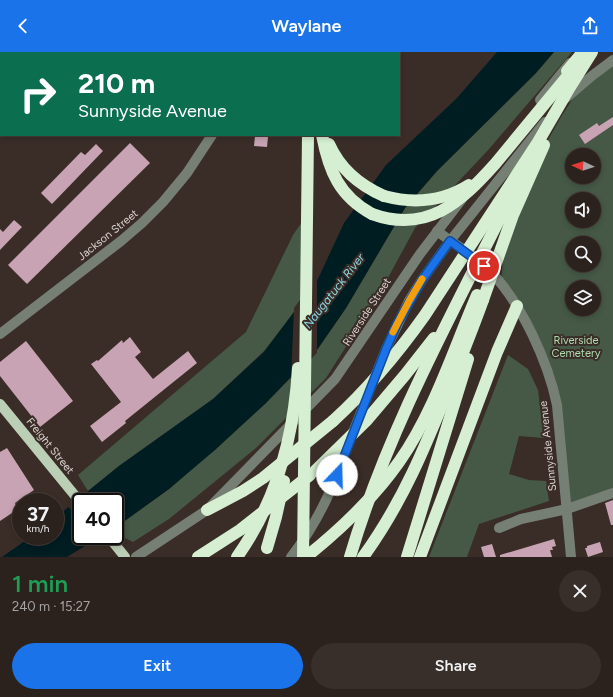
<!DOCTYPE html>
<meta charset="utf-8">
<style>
body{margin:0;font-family:Figtree,sans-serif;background:#382f2a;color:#f1f3f6;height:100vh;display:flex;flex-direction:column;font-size:15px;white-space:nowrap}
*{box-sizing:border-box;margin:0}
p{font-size:13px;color:#a6a4a4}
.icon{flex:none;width:22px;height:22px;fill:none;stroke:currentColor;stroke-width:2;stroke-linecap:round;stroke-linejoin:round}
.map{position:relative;height:505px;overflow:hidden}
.details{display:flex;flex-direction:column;background:#2c221d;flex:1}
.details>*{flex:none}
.top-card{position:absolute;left:0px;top:0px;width:400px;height:84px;box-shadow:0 2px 6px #0003,0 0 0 1px #483f3b;background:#0b6e4f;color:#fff;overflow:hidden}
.needle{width:26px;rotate:274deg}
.fabs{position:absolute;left:565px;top:96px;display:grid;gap:8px}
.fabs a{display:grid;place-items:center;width:36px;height:36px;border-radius:50%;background:#2c221d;box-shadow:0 2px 6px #0003,0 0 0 1px #483f3b;font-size:20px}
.speed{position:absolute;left:12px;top:441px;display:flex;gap:8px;font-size:20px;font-weight:700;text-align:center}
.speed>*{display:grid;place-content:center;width:52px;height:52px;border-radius:50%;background:#2c221d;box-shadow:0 2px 6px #0003,0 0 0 1px #483f3b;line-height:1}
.speed small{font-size:10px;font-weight:400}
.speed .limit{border:2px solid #111;border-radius:6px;background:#fff;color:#111}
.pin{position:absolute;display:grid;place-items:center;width:34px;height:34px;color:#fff;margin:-17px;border:2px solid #fff;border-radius:50%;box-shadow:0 1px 4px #0007}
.me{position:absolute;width:44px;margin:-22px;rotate:21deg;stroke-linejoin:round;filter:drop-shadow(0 0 3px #0008)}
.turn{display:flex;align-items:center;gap:14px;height:84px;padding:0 12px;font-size:18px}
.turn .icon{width:52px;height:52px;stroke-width:2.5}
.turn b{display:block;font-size:28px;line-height:34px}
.round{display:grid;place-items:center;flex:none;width:42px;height:42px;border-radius:21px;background:#382f2a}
.headline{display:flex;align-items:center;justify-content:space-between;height:68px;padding:0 12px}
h1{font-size:24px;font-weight:600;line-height:30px;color:#1e9e55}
.action{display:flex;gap:8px;margin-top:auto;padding:8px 12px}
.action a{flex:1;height:46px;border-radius:24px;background:#1a73e8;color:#fff;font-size:16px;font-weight:600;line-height:46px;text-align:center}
.action a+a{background:#382f2a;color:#f1f3f6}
header{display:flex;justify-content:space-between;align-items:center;height:52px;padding:0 12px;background:#1a73e8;color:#fff;font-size:18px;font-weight:600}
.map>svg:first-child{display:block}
</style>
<header><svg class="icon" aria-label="back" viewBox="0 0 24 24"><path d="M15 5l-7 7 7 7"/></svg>Waylane<svg class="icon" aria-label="share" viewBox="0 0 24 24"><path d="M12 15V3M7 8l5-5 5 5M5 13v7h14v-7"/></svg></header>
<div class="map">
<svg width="613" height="505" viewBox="0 0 613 505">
<rect width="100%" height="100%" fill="#3a2d27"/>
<!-- green -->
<g fill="#455946" fill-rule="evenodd">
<polygon points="554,0 572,0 489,97 415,176 377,246 326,326 256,396 169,467 133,490 123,485 116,475 169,437 266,351 317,298 346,256 405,156 437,119 537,20"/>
<path d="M613,8V440L567,457L560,377L541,304L501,231L503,203L530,120L561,65L588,23ZM572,103H594V125H572ZM572,147H594V169H572ZM572,191H594V213H572ZM572,235H594V257H572Z"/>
<polygon points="309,160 301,212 300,253 264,299 213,347 119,414 88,439 78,423 246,280 293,183"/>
<polygon points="508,303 528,317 538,338 544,386 519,384 509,422 529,428 546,429 549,449 479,472 467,505 429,505"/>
</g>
<!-- water -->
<polygon fill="#001d22" points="497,0 554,0 535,22 437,119 405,156 346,256 317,298 266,351 215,398 169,437 115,476 115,450 81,450 81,484 101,484 67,505 2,505 32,484 55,484 55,466 119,414 213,347 264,300 317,229 344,171 386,113 457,46"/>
<!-- pier -->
<g fill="#3a2d27">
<polygon points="317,223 317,301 291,327 294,256 315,228"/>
<polygon points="86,438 96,450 81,450 81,471 67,453"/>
</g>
<!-- building -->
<g fill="#c7a3b3">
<polygon points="613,65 613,73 585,92 579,83 597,71 599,74"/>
<polygon points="255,84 268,85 267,95 254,94"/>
<polygon points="130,91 150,111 27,232 8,213"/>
<polygon points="96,92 103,99 52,152 41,141 81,100 85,103"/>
<polygon points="14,168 22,175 0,198 0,177 3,180"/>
<polygon points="130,285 141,300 135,305 153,327 188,299 197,311 125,369 126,371 102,390 90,374 121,350 91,312 97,308 98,309 122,288 123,291"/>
<polygon points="26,289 73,349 40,375 0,324 0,310"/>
<polygon points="7,396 34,438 15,451 18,457 0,469 0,400"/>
<polygon points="613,448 613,473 611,473 605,451"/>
<polygon points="554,487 556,494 552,495 553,498 550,498 552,505 500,505 500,503"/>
<polygon points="600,490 603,500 588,505 585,496 587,496 587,494"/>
<polygon points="492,492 496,505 484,505 481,495"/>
</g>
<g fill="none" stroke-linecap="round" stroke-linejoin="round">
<!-- minor -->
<g stroke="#767f74" stroke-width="10">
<polyline points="262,1 263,0"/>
<polyline points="566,46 593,23 613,8"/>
<polyline points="540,48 570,11"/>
<path d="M437,179C455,193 476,204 491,220C522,252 548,310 557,353L571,505"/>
<polyline points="0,282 121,189 142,171 163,150 187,121 212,83"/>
<polyline points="499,476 521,467 567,457 613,441"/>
<polyline points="136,505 207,458 335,327 420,202 462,147"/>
<path d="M291,505C306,486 317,467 327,446L386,297L409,249L422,228L450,189L545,70"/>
</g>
<!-- major -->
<g stroke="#bbceb6" stroke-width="10">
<polyline points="0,352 81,451"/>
<polyline points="108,484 125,505"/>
</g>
<!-- highway -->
<g stroke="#d6eed1" stroke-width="12">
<polyline points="310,1 310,0"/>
<path d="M322,83C329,119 339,144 372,162"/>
<path d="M329,92C340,117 359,133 384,144"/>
<polyline points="501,164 522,121"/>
<polyline points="207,458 243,439 263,426 333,369"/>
<polyline points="198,505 240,478 310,423"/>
<path d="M306,505C341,477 373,447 399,410C434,360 453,299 477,243"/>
<path d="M363,505C403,450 426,393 451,331C462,303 473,276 483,248"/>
<polyline points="407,505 468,307"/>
<polyline points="420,505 497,300 517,254"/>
</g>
<!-- highway-bridge -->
<g stroke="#d6eed1" stroke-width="12">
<polyline points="567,19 583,0"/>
<path d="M384,144C414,152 442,150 469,133"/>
<path d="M372,162C427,182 461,150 495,112L575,15"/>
<polyline points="483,248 513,163 544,93"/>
<path d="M333,369C368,337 398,301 425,263L538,90L570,35L592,0"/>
<polyline points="315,419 366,369 405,323 434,286"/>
<polyline points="267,496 276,465 284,429"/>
<path d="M237,505C277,449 294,384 298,316"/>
<polyline points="303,505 308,83"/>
<path d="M350,505C385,386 445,275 501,164"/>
</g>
</g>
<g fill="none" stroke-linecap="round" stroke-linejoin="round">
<defs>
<polyline id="route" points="337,423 386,297 397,272 422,228 450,189 484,214"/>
</defs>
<!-- route casing -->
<use href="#route" stroke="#114b97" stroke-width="10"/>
<!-- route -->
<use href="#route" stroke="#1a73e8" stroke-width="7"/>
<!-- slow -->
<polyline stroke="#f59e0b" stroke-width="7" points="393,280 409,249 422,227"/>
</g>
<g text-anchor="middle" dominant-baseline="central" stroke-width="4" stroke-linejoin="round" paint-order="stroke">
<!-- street labels -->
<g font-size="11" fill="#ddd4d0" stroke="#3a2d27">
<text transform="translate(108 183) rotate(-39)">Jackson Street</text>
<text transform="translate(367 260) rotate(-57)">Riverside Street</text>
<text transform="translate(50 394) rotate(51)">Freight Street</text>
<text transform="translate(548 394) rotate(-96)">Sunnyside Avenue</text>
</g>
<!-- park labels -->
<g font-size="11" fill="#aedbb0" stroke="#3a2d27">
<text x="576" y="288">Riverside<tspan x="576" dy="13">Cemetery</tspan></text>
</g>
<!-- water labels -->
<g font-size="12" font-style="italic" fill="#8cd7e4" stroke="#3a2d27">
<text transform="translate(334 239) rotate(-52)">Naugatuck River</text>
</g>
</g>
</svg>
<div class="fabs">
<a><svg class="needle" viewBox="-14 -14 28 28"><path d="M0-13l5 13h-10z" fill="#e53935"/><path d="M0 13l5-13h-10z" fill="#a6a4a4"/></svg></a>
<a><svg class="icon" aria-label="sound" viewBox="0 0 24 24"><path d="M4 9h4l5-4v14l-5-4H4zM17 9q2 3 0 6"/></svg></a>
<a><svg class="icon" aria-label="search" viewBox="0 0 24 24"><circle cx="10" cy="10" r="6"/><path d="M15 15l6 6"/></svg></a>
<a><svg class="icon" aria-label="layers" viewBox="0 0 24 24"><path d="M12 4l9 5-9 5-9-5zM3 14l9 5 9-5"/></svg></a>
</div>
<div class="speed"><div>37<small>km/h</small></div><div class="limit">40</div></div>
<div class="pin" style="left:484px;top:214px;background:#d93025"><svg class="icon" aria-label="arrive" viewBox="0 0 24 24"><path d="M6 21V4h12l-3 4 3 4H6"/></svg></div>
<svg class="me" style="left:337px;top:423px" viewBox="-20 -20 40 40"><circle r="19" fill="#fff"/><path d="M0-13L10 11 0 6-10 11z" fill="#1a73e8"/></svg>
<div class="top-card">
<div class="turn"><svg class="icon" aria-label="right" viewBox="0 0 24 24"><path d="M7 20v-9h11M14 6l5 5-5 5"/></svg><div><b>210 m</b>Sunnyside Avenue</div></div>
</div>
</div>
<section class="details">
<div class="headline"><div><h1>1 min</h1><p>240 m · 15:27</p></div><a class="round"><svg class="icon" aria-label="close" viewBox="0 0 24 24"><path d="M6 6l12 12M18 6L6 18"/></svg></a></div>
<div class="action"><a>Exit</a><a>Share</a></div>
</section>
